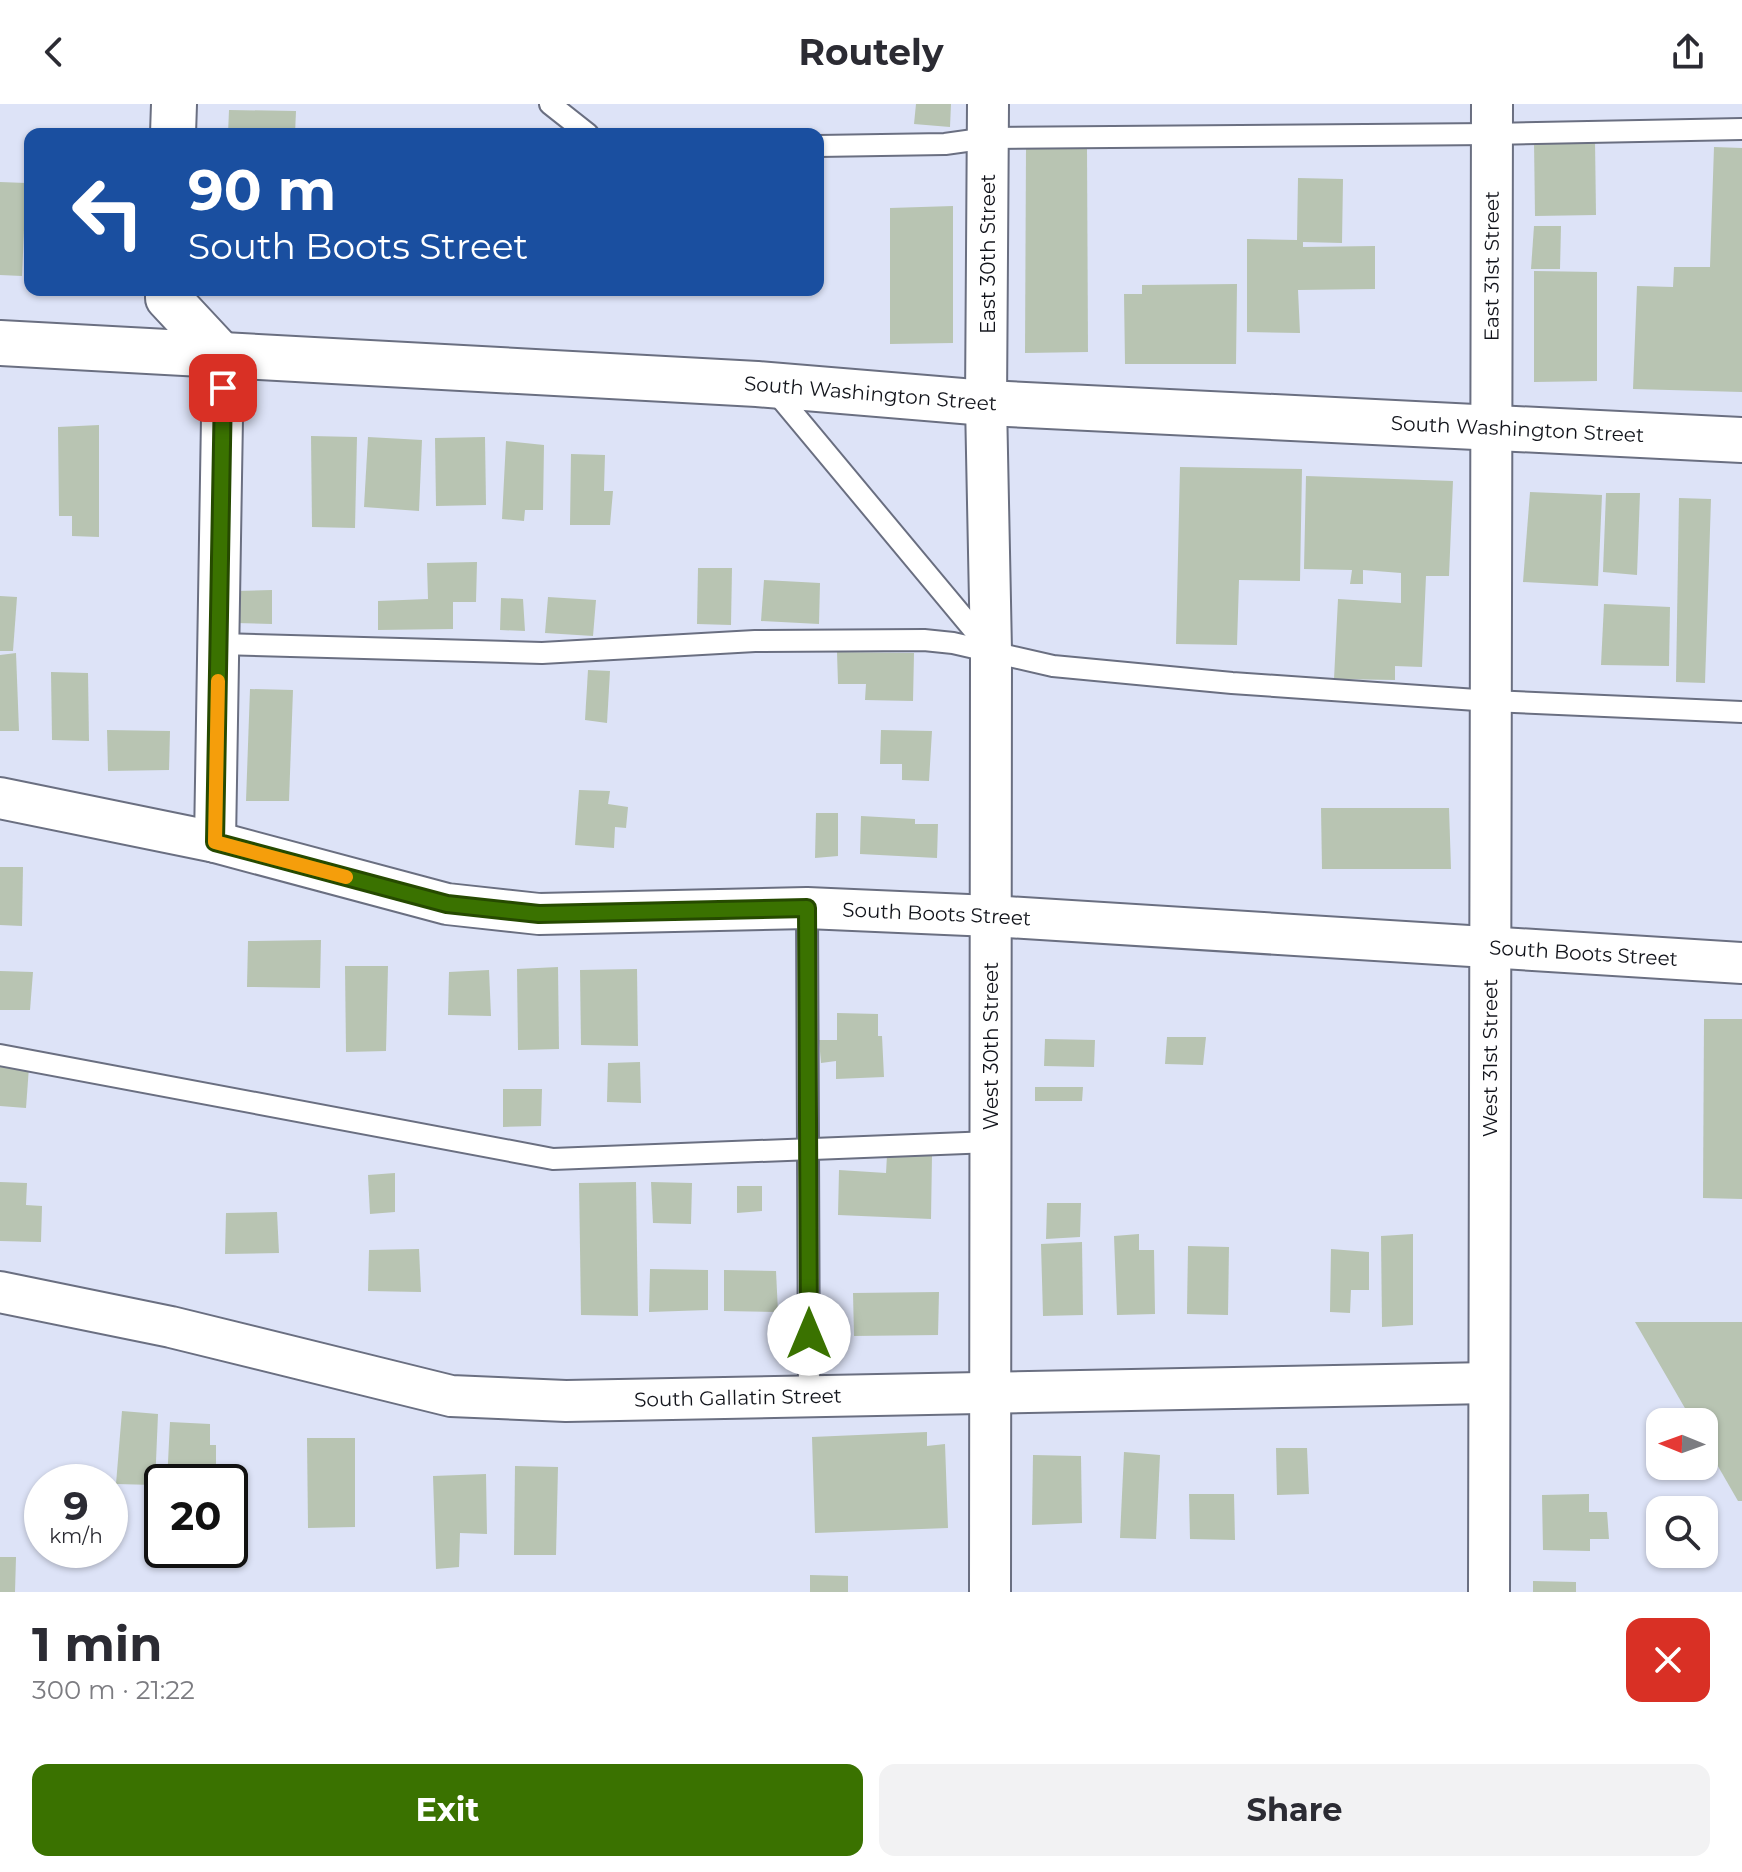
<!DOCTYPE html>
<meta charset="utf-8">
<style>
body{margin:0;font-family:Montserrat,sans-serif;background:#f2f2f3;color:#2b2b33;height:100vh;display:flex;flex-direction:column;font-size:30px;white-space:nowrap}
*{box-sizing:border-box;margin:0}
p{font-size:26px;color:#7c7c81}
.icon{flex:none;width:44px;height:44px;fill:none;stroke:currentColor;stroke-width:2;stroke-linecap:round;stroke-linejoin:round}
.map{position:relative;height:1488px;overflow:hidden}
.side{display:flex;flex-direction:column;background:#fff;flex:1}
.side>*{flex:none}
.banner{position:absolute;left:24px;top:24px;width:800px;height:168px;border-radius:16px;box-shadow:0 2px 6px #0004;background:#1a4fa0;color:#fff;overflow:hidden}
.needle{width:52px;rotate:271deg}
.controls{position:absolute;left:1646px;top:1304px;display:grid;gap:16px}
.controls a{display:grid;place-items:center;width:72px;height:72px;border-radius:16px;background:#fff;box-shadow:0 2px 6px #0004;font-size:40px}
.speed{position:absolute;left:24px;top:1360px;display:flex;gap:16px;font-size:40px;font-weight:700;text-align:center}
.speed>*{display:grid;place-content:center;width:104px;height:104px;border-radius:50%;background:#fff;box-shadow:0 2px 6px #0004;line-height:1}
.speed small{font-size:20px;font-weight:400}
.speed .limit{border:4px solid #111;border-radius:12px;background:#fff;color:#111}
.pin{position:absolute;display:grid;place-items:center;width:68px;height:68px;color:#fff;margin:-34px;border-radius:16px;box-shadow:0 4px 12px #0006}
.me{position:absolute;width:88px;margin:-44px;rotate:0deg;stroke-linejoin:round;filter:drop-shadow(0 0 6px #0008)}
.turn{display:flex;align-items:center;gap:28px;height:168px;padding:0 32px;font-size:36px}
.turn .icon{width:104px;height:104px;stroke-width:2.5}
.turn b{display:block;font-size:56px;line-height:68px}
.round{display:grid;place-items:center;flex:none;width:84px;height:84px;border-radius:16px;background:#f2f2f3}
.summary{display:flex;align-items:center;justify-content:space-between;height:136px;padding:0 32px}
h1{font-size:48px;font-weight:700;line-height:60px}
.cta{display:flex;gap:16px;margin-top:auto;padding:16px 32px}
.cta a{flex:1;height:92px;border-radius:16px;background:#3a7200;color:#fff;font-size:32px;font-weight:700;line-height:92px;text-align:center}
.cta a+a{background:#f2f2f3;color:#2b2b33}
header{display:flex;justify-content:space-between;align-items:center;height:104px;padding:0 32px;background:#fff;font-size:36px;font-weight:700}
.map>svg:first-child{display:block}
</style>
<header><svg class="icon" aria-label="back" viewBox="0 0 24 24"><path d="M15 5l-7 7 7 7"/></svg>Routely<svg class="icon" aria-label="share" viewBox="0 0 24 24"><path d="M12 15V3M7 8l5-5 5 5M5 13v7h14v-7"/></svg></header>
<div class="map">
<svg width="1742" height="1488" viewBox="0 0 1742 1488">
<rect width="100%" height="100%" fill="#dde3f7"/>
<!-- building -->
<g fill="#b8c4b2">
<polygon points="916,0 951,0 950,23 914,20"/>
<polygon points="229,6 296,7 295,30 228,30"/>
<polygon points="1595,36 1596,111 1535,112 1534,37"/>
<polygon points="1026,43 1087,44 1088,248 1025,249"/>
<polygon points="1714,43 1742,44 1742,288 1633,285 1637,182 1673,183 1674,163 1710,163"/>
<polygon points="1298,74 1343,75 1342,139 1303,138 1303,143 1375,142 1375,185 1298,186 1300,229 1247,228 1247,135 1297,136"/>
<polygon points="0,78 26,79 22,172 0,171"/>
<polygon points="953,102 953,239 890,240 890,104"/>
<polygon points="1534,122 1561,122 1560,165 1531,165"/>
<polygon points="1534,167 1597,168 1597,277 1534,278"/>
<polygon points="1237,180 1236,260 1125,260 1124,190 1142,190 1142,181"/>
<polygon points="99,321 99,433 72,432 72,412 59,412 58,323"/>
<polygon points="311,332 357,333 355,424 312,423"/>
<polygon points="368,333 422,336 419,407 364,403"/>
<polygon points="485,333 486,401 436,402 435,334"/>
<polygon points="506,337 544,341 543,406 525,406 524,417 502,415"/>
<polygon points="571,350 605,351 604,387 613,387 610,421 570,421"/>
<polygon points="1180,363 1302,365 1300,477 1239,476 1237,541 1176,540"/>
<polygon points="1306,372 1453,377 1449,472 1426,472 1422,563 1395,562 1395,576 1334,575 1338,495 1401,499 1401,469 1363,466 1363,480 1350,480 1352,466 1304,465"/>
<polygon points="1530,388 1602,391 1598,482 1523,478"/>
<polygon points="1606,389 1640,389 1637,471 1603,468"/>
<polygon points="1679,394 1711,395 1705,579 1676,578"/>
<polygon points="477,458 476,498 453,498 453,525 378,526 378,497 428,495 427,459"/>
<polygon points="698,464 732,464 731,521 697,520"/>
<polygon points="764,476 820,479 819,520 761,517"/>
<polygon points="272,486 272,520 236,519 236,487"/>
<polygon points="0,492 17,493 13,547 0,547"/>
<polygon points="548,493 596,496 593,532 545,529"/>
<polygon points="501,494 523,495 525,527 500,526"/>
<polygon points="1604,500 1670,503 1669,562 1601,561"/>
<polygon points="837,548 914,549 913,597 865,596 866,580 838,580"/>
<polygon points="16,549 19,627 0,627 0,551"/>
<polygon points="588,566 610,567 607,619 585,616"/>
<polygon points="51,568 88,569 89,637 52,636"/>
<polygon points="250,585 293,586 289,697 246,697"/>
<polygon points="107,626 170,627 169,666 108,667"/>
<polygon points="881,626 932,627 929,677 902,676 902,660 880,660"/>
<polygon points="579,686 610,687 608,700 628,703 626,724 615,723 614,744 575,741"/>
<polygon points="1321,704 1449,704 1451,765 1322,765"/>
<polygon points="816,709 838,709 838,752 815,754"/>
<polygon points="861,712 915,715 915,720 938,720 937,754 860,750"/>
<polygon points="0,763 23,763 22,822 0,821"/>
<polygon points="321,836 320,884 247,883 248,837"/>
<polygon points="345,862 388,862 386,947 346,948"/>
<polygon points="558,863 559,945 518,946 517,865"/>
<polygon points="637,865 638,942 581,941 580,866"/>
<polygon points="489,866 491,912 448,911 449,868"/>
<polygon points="0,867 33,868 30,906 0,906"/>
<polygon points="837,909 878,910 878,932 882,932 884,973 836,975 836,957 821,959 819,936 837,936"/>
<polygon points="1704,915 1742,915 1742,1095 1703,1094"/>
<polygon points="1167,933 1206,933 1203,961 1165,960"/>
<polygon points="1045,935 1095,936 1094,963 1044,962"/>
<polygon points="640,958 641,999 607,998 608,959"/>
<polygon points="0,961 29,963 26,1004 0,1002"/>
<polygon points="1035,983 1083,983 1082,997 1035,997"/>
<polygon points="503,985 542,985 541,1022 503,1023"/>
<polygon points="887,1051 932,1051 931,1115 838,1111 839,1066 886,1069"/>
<polygon points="395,1069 395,1108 370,1110 368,1071"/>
<polygon points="0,1078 27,1079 26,1101 42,1102 41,1138 0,1137"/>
<polygon points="636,1078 638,1212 581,1211 579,1079"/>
<polygon points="651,1078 692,1079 691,1120 653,1119"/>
<polygon points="737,1082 762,1082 762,1107 737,1109"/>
<polygon points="1047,1099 1081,1099 1080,1133 1046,1135"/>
<polygon points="277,1108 279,1149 225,1150 226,1109"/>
<polygon points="1139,1130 1139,1146 1154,1146 1155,1210 1117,1211 1114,1132"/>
<polygon points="1413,1130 1413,1221 1382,1223 1381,1132"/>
<polygon points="1082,1138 1083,1211 1043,1212 1041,1140"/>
<polygon points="1188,1142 1229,1143 1228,1211 1187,1210"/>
<polygon points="419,1145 421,1188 368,1187 369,1146"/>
<polygon points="1331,1145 1369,1148 1369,1186 1351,1186 1350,1209 1330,1208"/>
<polygon points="650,1165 708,1166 708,1206 649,1208"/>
<polygon points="724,1166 776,1167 778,1208 724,1207"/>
<polygon points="939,1188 938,1231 854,1232 853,1189"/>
<polygon points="1635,1218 1742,1218 1742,1397 1738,1397 1704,1338 1704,1318 1693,1318"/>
<polygon points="122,1307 158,1310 155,1381 116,1380"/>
<polygon points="170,1318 210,1320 210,1341 216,1341 216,1378 167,1378"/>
<polygon points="927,1328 927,1342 945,1340 948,1424 815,1429 812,1333"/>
<polygon points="307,1334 355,1334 355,1423 308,1424"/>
<polygon points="1276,1344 1307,1344 1309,1390 1277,1391"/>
<polygon points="1124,1348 1160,1351 1156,1435 1120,1434"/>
<polygon points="1033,1351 1081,1352 1082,1419 1032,1421"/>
<polygon points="515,1362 558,1363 556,1451 514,1451"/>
<polygon points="486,1370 487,1430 460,1429 459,1463 436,1465 433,1372"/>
<polygon points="1189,1390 1234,1390 1235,1436 1190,1435"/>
<polygon points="1589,1390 1589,1408 1607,1408 1609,1435 1590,1435 1590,1447 1543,1446 1542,1391"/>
<polygon points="0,1453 16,1453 15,1488 0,1488"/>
<polygon points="810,1471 848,1472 848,1488 810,1488"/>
<polygon points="1533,1477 1576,1478 1576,1488 1533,1488"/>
</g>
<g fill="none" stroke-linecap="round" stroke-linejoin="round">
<defs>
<g id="service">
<polyline points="550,0 588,30"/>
<polyline points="818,42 945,40 988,34 1492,30 1742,25"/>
<polyline points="773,285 988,543"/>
<polyline points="219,540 542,549 755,537 924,536 953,539 1053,562 1232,579 1491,597 1742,608"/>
<polyline points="807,804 809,1291"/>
<polyline points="0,951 553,1055 991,1038"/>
</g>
<g id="minor">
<polyline points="988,0 986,299 991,547 990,1488"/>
<path id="s1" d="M0,694L215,738L447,800L539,810L807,804L991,812L1742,859"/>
<polyline points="215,738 223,253"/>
<path id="s2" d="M0,1188L171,1223L451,1292L566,1297L1489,1279"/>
<path id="s3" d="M1489,1488L1492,0"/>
</g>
<g id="secondary">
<polyline points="173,30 174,0"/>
<polyline points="168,186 168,194 223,253"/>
<path id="s4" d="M0,239L757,280L986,299L1742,336"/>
</g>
</defs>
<!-- service casing -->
<use href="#service" stroke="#6a6f81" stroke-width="24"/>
<!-- minor casing -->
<use href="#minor" stroke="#6a6f81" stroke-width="44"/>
<!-- secondary casing -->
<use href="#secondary" stroke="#6a6f81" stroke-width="48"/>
<!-- service -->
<use href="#service" stroke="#fff" stroke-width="20"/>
<!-- minor -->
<use href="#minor" stroke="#fff" stroke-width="40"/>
<!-- secondary -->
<use href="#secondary" stroke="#fff" stroke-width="44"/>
</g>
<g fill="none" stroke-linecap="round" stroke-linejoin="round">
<defs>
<polyline id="route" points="223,284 215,738 447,800 539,810 807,804 809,1230"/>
</defs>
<!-- route casing -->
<use href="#route" stroke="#264a00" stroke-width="20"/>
<!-- route -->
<use href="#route" stroke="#3a7200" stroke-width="14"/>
<!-- slow -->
<polyline stroke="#f59e0b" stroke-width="14" points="218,577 215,738 346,773"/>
</g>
<g text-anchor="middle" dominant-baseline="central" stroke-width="6" stroke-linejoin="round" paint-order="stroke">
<!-- street labels -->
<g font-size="20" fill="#12141b" stroke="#fff">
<text transform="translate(988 150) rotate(-90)">East 30th Street</text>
<text stroke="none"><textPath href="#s3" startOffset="1326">East 31st Street</textPath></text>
<text stroke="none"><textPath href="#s4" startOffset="872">South Washington Street</textPath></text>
<text stroke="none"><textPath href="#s4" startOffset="1520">South Washington Street</textPath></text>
<text stroke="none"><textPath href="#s1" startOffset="950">South Boots Street</textPath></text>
<text stroke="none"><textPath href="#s1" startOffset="1598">South Boots Street</textPath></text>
<text transform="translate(991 942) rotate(-90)">West 30th Street</text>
<text stroke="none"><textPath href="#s3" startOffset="534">West 31st Street</textPath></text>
<text stroke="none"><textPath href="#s2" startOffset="750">South Gallatin Street</textPath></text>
</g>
</g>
</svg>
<div class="controls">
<a><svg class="needle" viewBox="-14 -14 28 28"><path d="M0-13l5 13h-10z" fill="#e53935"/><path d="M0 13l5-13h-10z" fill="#7c7c81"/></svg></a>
<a><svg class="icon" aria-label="search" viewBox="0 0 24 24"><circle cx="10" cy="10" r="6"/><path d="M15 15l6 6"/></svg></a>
</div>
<div class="speed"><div>9<small>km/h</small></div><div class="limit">20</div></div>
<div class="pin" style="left:223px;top:284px;background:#d93025"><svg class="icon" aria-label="arrive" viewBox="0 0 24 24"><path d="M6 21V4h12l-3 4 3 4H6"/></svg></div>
<svg class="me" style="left:809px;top:1230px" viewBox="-20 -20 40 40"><circle r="19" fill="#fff"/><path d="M0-13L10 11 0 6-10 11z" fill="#3a7200"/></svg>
<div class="banner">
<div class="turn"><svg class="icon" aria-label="left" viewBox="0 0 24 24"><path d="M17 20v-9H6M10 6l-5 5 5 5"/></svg><div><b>90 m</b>South Boots Street</div></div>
</div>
</div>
<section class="side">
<div class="summary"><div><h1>1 min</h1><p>300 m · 21:22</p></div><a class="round" style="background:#d93025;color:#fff"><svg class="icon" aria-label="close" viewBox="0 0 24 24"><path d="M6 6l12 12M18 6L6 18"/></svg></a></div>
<div class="cta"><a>Exit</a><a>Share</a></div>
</section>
